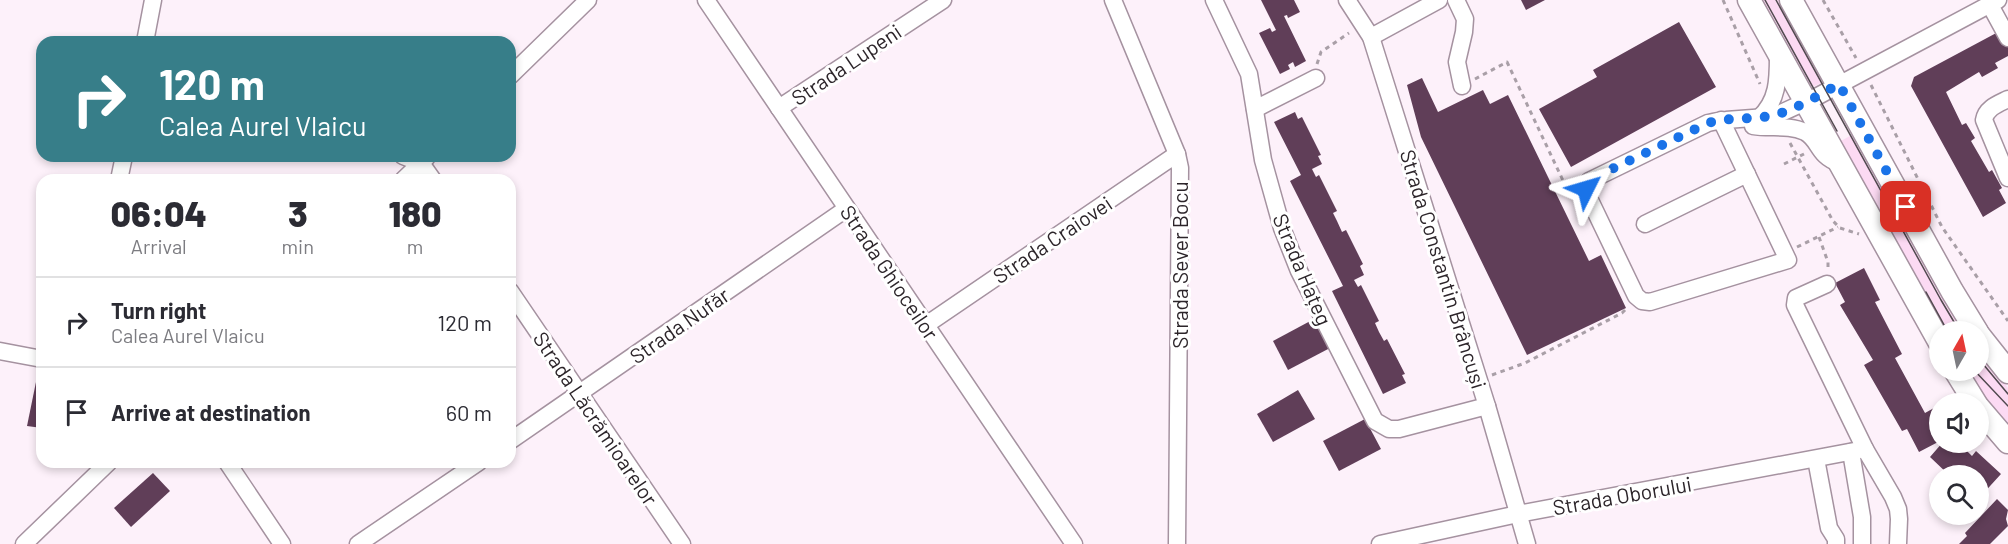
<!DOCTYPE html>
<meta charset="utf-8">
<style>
body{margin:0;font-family:Barlow,sans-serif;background:#f7f7f7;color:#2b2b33;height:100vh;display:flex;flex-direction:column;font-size:22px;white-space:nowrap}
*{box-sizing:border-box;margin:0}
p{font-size:20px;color:#7c7c81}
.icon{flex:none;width:33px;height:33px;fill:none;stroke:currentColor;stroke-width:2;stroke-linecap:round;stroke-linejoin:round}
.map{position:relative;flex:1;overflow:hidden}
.details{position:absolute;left:36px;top:174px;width:480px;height:294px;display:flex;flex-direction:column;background:#fff;border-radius:18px;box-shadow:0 3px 9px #0003}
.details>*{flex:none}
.guide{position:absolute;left:36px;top:36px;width:480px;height:126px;border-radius:18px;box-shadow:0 3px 9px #0003;background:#377e89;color:#fff;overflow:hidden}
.needle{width:39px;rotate:9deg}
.fabs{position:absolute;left:1929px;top:321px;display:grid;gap:12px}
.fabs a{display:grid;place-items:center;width:60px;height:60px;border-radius:50%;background:#fff;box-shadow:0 3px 9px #0003;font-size:30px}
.pin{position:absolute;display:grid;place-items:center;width:51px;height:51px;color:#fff;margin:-26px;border-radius:12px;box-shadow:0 3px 9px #0006}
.me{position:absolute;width:66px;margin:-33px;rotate:50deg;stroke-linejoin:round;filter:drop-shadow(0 0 4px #0008)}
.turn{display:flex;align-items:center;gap:21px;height:126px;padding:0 24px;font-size:27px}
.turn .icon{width:78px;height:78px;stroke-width:2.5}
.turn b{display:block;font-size:42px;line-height:51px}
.eta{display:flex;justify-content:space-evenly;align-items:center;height:102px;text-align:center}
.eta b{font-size:36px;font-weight:800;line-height:42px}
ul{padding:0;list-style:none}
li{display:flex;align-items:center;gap:18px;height:90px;padding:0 24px;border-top:2px solid #e1e1e2}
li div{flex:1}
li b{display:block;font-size:22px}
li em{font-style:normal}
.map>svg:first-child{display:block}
</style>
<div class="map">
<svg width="2008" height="544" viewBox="0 0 2008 544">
<rect width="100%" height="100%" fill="#fdf1fa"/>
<!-- green -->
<g fill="#fcdaf3">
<polygon points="1761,0 1782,0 1828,80 1810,88"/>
<polygon points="1857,132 1967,331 1944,331 1841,141"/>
<polygon points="1979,349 2008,388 2008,427 1992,408 1968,371 1978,370"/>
</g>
<!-- building -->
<g fill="#603e58">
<polygon points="1261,0 1294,0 1300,12 1288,18 1287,15 1284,16 1306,61 1295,67 1293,62 1288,65 1290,69 1280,74 1259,33 1270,28 1272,32 1276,30"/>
<polygon points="1521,0 1545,0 1526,10"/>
<polygon points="1679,22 1716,87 1571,167 1539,109 1597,77 1593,70"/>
<polygon points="2000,31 2008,45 2008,56 1995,63 1998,68 1982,77 1979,72 1946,92 1962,125 1966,123 1975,138 1971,141 1989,172 1992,170 2002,188 1999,190 2006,203 1983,217 1911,86 1914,77"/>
<polygon points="1422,78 1438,112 1483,90 1490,104 1508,95 1589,261 1601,255 1626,308 1527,355 1421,137 1407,85"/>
<polygon points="1295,112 1298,119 1302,117 1321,155 1318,156 1322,164 1312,169 1316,177 1319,175 1337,211 1333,213 1337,221 1342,232 1346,230 1363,264 1360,266 1364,275 1354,280 1358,287 1361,285 1379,321 1375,323 1379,332 1384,341 1387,339 1405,374 1402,375 1406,383 1383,394 1332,291 1343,286 1290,181 1301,175 1274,122"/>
<polygon points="1864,268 1880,300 1875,302 1902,354 1895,358 1925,413 1934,408 1940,417 1940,441 1919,452 1907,429 1902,431 1864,365 1873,360 1840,305 1845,302 1835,283"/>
<polygon points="1314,319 1330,348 1288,370 1273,341"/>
<polygon points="36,382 42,383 42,428 27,426"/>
<polygon points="1298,390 1315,419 1273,442 1257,414"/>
<polygon points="1365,419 1381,449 1339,471 1323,441"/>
<polygon points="1943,442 1958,442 1972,456 1976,451 2001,474 1980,497 1978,476 1950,476 1930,457"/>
<polygon points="153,473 170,491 131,527 114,508"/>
<polygon points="1997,499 2008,510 2006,519 2008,526 1990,544 1959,544 1967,536 1965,533"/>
</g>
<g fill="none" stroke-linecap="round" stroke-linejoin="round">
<defs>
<g id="minor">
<polyline points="706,0 1074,544"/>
<polyline points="1113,0 1177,154 1180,168 1177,544"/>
<polyline points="1214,0 1249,74 1263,160 1282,228 1299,271 1375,421 1389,429 1399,429 1487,406"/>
<polyline points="1347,0 1371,37 1487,406 1527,544"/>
<polyline points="1456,0 1465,19 1464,32 1457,62 1462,86"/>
<polyline points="1990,5 2008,38"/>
<polyline points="1371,37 1439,0"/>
<polyline points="145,42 153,0"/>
<polyline points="510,76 588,0"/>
<path d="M2008,99C1998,104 1986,108 1984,120L2008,178"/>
<polyline points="779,108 943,0"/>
<polyline points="1255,109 1316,78"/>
<path d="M1759,118C1779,100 1778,77 1778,52"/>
<path d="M1721,120L1788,260L1650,302L1642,301L1636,296L1587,194V185L1589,181L1708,123C1714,122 1720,120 1726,120L1766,117L1781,113L1818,96L1998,0"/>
<path d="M1753,126C1770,129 1788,124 1805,132C1820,140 1817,156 1839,163"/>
<polyline points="403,156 421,163 433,180"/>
<polyline points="119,180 124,156"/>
<polyline points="403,180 427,157"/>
<polyline points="1645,224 1747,174"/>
<polyline points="1827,284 1796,298 1795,305 1865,449 1893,497 1898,509 1899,519 1898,544"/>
<polyline points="510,291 682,544"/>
<polyline points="926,325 1177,154"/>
<polyline points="0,351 42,359"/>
<polyline points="510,441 846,209"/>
<polyline points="1851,452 1862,517 1862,544"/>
<polyline points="1816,459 1829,528 1836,539 1836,544"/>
<polyline points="227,462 282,544"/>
<polyline points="24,544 109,462"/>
<polyline points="358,544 479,462"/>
<polyline points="1380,544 1518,514 1865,449"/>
</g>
<g id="major">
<polyline points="1749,0 1940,343"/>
<polyline points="1791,0 1952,291 1977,332"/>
<polyline points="1978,334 2008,372"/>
<polyline points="1955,370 1976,404"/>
<polyline points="1978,407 2008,442"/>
</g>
</defs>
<!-- minor casing -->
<use href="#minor" stroke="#a592a0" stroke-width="19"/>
<!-- major casing -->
<use href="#major" stroke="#a592a0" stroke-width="25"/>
<!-- path -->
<g stroke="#a99fa7" stroke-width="3" stroke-dasharray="4.5 4.5" stroke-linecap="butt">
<polyline points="1723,0 1760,84"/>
<polyline points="1823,0 1856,58"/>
<polyline points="1317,64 1321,52 1349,33"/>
<polyline points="1475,79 1507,62 1567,189 1573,187"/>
<polyline points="1871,85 1942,227 2008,321"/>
<polyline points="1790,143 1833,221 1840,228 1859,234"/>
<polyline points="1784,164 1804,154"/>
<polyline points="1819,237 1828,262 1828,270"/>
<polyline points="1797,247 1838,227"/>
<polyline points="1492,375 1525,363 1622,313 1628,307"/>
</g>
<!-- minor -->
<use href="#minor" stroke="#fff" stroke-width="16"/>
<!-- major -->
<use href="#major" stroke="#fff" stroke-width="22"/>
<!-- tram -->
<g stroke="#51494f" stroke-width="1.5">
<polyline points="1765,0 1837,131"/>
<polyline points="1776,0 1941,300 1960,332"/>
<polyline points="1926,292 1948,332"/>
<polyline points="1978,358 2008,394"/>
<polyline points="1974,370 2008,406"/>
</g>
</g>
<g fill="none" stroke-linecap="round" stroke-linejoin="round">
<!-- route -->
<path stroke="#1a73e8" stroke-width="10" stroke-dasharray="0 18" d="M1586,189L1587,185L1593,178L1708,123C1728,117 1749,120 1770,116C1794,111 1817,96 1839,84L1906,207"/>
</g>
<g text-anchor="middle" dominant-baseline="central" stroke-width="6" stroke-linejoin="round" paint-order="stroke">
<!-- street labels -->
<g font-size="21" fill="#2c252a" stroke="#fff">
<text transform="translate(846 64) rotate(-34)">Strada Lupeni</text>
<text transform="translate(1052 239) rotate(-34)">Strada Craiovei</text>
<text transform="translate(1179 265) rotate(-90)">Strada Sever Bocu</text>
<text transform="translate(1303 269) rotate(67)">Strada Hațeg</text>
<text transform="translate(1444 269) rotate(73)">Strada Constantin Brâncuși</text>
<text transform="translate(890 272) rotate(56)">Strada Ghioceilor</text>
<text transform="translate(679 325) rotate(-35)">Strada Nufăr</text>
<text transform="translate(596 418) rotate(56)">Strada Lăcrămioarelor</text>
<text transform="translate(1622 495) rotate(-10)">Strada Oborului</text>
</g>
</g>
</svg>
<div class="fabs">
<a><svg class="needle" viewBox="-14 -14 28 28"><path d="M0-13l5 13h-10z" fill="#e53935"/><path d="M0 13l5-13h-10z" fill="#7c7c81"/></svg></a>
<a><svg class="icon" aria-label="sound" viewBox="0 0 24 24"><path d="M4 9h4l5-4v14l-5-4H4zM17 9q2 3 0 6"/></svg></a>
<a><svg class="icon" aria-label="search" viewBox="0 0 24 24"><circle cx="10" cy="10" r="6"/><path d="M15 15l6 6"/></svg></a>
</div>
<div class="pin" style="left:1906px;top:207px;background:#d93025"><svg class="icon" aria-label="arrive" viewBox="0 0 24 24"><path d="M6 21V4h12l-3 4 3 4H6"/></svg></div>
<svg class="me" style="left:1586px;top:189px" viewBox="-20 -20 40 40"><path d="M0-17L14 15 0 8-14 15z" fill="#1a73e8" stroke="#fff" stroke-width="4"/></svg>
<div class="guide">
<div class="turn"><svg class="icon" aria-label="right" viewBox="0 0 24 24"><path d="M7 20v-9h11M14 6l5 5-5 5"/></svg><div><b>120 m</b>Calea Aurel Vlaicu</div></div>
</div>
<section class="details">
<div class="eta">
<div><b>06:04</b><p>Arrival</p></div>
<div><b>3</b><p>min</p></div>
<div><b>180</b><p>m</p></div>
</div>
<ul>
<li><svg class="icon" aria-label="right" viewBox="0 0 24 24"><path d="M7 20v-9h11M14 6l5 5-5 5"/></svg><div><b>Turn right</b><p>Calea Aurel Vlaicu</p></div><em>120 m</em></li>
<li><svg class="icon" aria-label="arrive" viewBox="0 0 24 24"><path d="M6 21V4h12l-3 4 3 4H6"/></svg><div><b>Arrive at destination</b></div><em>60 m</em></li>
</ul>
</section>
</div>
